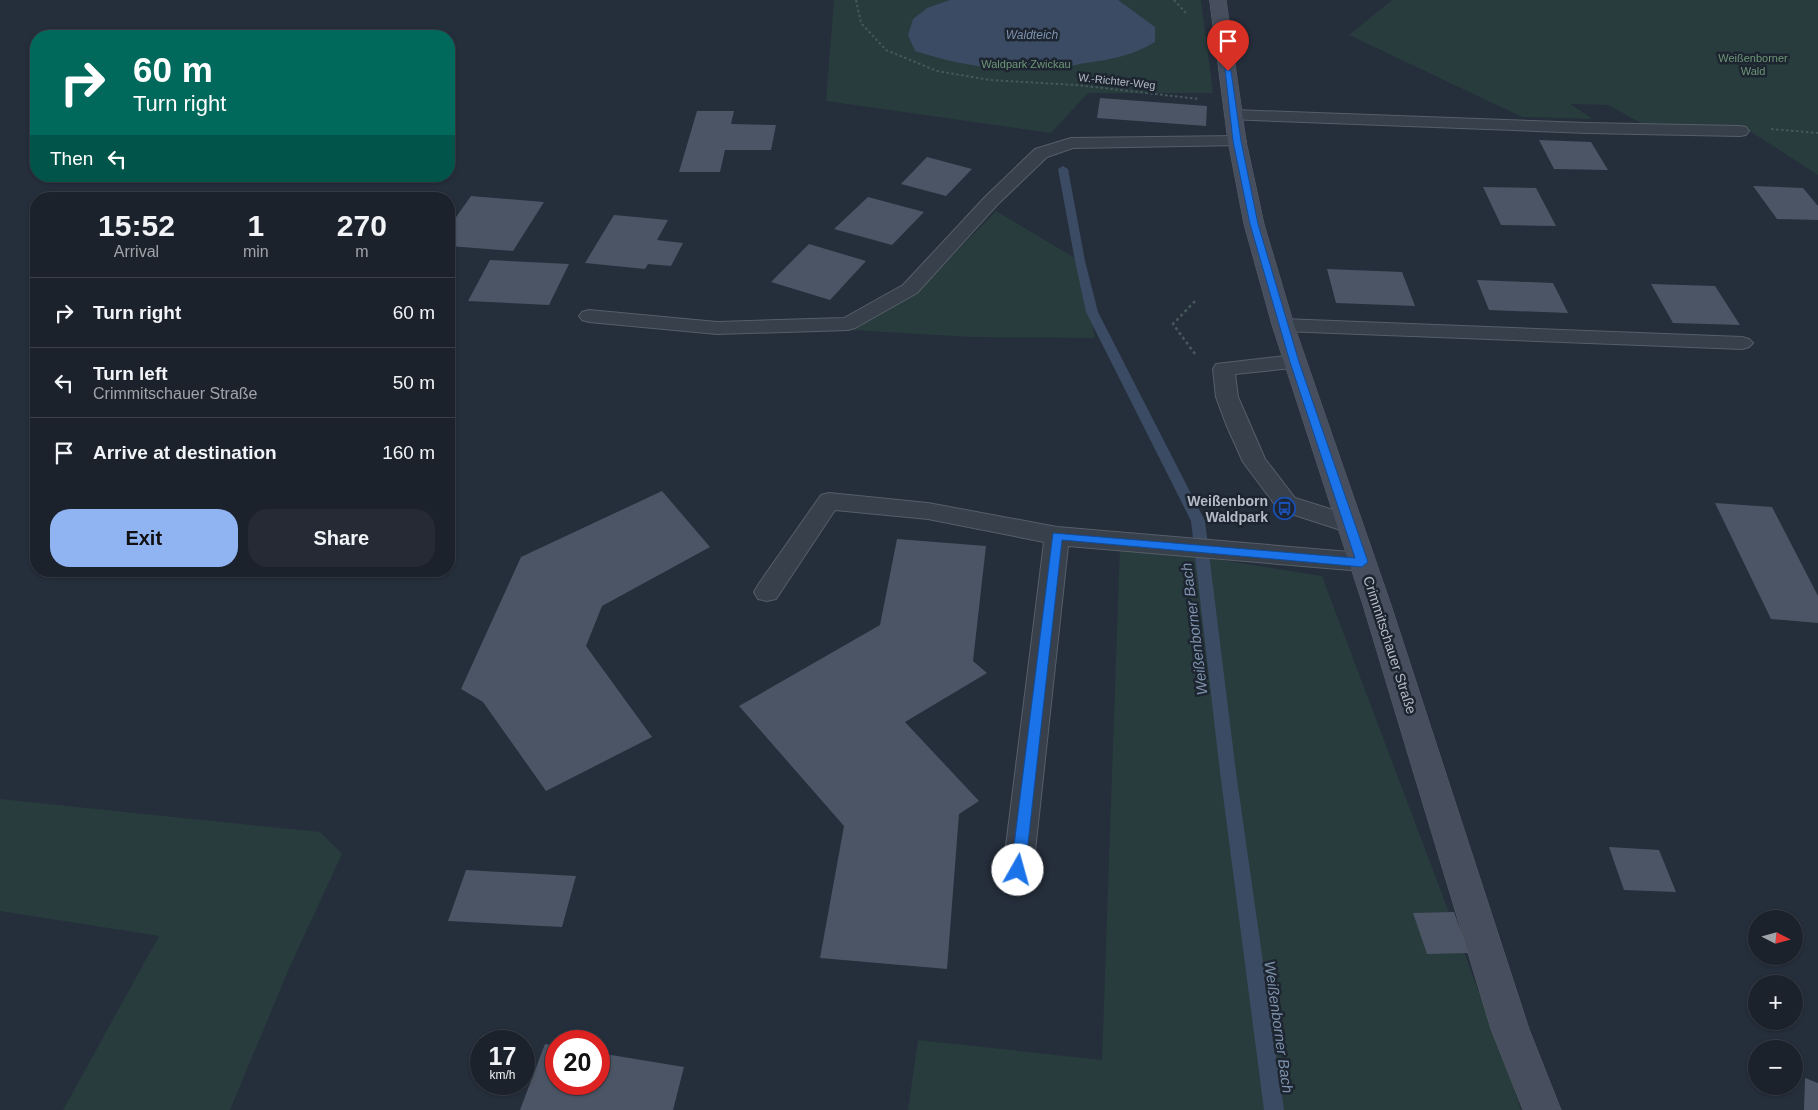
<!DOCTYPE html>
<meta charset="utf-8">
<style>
body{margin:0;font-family:Helvetica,sans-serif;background:#252a34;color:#f1f3f6;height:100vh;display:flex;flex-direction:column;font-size:19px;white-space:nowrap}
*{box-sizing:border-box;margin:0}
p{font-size:16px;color:#a0a4a9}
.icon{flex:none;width:28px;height:28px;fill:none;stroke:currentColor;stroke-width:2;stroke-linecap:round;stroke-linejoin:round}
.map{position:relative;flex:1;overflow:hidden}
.details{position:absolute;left:30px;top:192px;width:425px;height:385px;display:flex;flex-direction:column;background:#1c222c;border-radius:20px;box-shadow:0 1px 4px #0004,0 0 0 1px #3a3f48}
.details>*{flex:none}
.hud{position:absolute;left:30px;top:30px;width:425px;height:152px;border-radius:20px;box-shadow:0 1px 4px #0004,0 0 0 1px #3a3f48;background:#00695c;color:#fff;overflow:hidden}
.needle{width:32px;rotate:96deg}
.buttons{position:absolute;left:1748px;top:910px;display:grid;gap:10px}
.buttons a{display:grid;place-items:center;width:55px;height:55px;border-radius:50%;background:#1c222c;box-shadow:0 1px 4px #0004,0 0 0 1px #3a3f48;font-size:25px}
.speed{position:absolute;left:470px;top:1030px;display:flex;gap:10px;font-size:25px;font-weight:700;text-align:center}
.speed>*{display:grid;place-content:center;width:65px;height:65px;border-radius:50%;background:#1c222c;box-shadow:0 1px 4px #0004,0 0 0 1px #3a3f48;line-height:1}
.speed small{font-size:12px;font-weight:400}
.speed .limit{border:8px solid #d22;background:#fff;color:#111}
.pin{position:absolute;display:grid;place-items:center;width:42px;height:42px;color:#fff;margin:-51px -21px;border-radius:50% 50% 50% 0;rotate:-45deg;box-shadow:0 0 5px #0007}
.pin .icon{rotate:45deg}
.me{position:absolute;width:55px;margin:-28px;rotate:7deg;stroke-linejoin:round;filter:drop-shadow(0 0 4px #0008)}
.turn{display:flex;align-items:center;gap:18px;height:105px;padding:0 20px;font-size:22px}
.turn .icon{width:65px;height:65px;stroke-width:2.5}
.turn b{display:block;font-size:35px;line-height:42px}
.then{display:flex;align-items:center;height:48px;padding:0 20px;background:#0003;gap:10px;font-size:19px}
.eta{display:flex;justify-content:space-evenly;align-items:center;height:85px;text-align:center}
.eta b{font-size:30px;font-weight:800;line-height:35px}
.primary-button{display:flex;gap:10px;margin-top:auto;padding:10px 20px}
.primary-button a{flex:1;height:58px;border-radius:20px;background:#8fb4f1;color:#111;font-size:20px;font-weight:800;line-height:58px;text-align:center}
.primary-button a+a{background:#252a34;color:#f1f3f6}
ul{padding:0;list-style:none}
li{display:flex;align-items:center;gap:15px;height:70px;padding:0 20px;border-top:1px solid #3a3f48}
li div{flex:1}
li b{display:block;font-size:19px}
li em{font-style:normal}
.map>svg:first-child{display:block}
</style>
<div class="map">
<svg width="1818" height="1110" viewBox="0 0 1818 1110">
<rect width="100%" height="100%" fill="#252e3b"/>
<!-- green -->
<g fill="#283b3d">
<polygon points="834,0 1201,0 1213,93 1088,93 1051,133 826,101"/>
<polygon points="1392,0 1818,0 1818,175 1745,128 1645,125 1608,105 1570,104 1593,119 1522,117 1349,35"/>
<polygon points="996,211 1080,261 1095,338 971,337 851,330 915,294"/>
<polygon points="1120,544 1322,576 1502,1053 1521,1110 908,1110 918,1040 1102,1060"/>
<polygon points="0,799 320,832 342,854 291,964 230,1110 63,1110 159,936 0,911"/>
</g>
<!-- water -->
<path fill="#3b4b63" d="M950,0H1118L1155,27V42C1131,56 1113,59 1086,63C1073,65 1061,69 1048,70C1004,72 957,65 915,51L908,35L913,19L927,8Z"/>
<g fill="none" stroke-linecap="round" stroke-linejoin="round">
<!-- stream -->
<polygon fill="#3b4b63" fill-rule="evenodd" points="1063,166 1068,169 1085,261 1098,312 1205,521 1236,772 1284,1110 1264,1110 1220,772 1191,521 1086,312 1075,261 1058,169"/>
</g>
<!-- building -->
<g fill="#4b5565">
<polygon points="1100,98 1207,106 1206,126 1097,118"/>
<polygon points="697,111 734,111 731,124 776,125 771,150 725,150 720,172 679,172"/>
<polygon points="1539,140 1591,142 1608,170 1554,169"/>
<polygon points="927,157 972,169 946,196 901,184"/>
<polygon points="1753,186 1803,188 1818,206 1818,220 1777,219"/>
<polygon points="1483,187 1536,188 1556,226 1501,225"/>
<polygon points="471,196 544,202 513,251 449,246 449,227"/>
<polygon points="868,197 924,212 892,245 834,229"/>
<polygon points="614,215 668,220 657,240 683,243 671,266 648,264 645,269 585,263"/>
<polygon points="809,244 866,261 830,300 771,282"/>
<polygon points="490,260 569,264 549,305 468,301"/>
<polygon points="1327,269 1402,272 1415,306 1336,303"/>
<polygon points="1477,280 1553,283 1568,313 1489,310"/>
<polygon points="1651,284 1715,286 1740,325 1673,323"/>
<polygon points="662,491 710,547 602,606 586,646 652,737 546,791 483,702 461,689 521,557"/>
<polygon points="1715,503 1772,507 1818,596 1818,623 1771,619"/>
<polygon points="897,539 986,546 973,661 987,673 905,722 979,801 959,814 947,969 820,958 844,826 739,706 880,625"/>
<polygon points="1609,847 1659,850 1676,892 1624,890"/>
<polygon points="466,870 576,876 562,927 448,921"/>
<polygon points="1454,912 1469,953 1427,954 1413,913"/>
<polygon points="545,1044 556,1046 556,1084 599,1084 599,1053 684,1067 673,1110 520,1110"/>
<polygon points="1805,1078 1818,1083 1818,1110 1804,1110"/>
</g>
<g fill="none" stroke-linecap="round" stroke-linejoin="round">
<defs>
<g id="lane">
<polygon points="1234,110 1587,123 1740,126 1746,127 1749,131 1746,135 1740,136 1587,133 1228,119 1226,115 1228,111"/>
<polygon points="1237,136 1243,137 1246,141 1243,145 1073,148 1047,157 997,205 917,293 855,328 848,330 717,334 589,322 582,320 579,316 582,312 589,310 717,322 844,318 903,285 985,197 1035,149 1071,138"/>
<polygon points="1283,319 1742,337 1749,339 1753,343 1749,347 1742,349 1283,331 1276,329 1273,325 1276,321"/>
<polygon points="1294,355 1302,357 1305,362 1302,367 1235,374 1238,397 1265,459 1295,498 1359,518 1362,524 1359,530 1350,533 1279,510 1243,462 1226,424 1216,397 1213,369 1216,364"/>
<polygon points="829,493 928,503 1057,527 1362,553 1371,556 1375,562 1371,568 1362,571 1068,546 1033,870 1029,880 1018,884 1007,880 1003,870 1044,542 928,519 835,510 776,599 767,601 758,599 754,592 758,585 821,495"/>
</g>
<polygon id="secondary" points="1210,0 1226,0 1246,141 1264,224 1294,325 1391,605 1529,1029 1561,1110 1523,1110 1491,1029 1363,605 1272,325 1244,224 1228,141"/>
</defs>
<!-- lane casing -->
<use href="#lane" stroke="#565e69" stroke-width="2"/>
<!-- secondary casing -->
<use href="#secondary" stroke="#565e69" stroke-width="1"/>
<!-- path-far1 -->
<g stroke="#46585b" stroke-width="2" stroke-dasharray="2.5 2.5" stroke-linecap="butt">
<polyline points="856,0 861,23 886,50 937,71 990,80 1076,85 1199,99"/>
<polyline points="1174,0 1187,14"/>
<polyline points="1771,129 1818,133"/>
</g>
<!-- path -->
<polyline stroke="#46585b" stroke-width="2.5" stroke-dasharray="3 3" stroke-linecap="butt" points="1195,354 1173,324 1197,299"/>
<!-- lane -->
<use href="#lane" fill="#38404b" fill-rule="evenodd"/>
<!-- secondary -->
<use href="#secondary" fill="#474f5e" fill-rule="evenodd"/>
</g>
<!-- route -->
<polygon fill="#1a73e8" stroke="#114b97" points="1225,69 1231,71 1241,141 1258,224 1299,362 1368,562 1362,567 1062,540 1025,870 1023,874 1018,876 1013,874 1011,870 1053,533 1355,558 1290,362 1250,224 1233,141"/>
<!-- icons -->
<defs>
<symbol id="bus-ring" viewBox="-11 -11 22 22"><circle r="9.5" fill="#1d2530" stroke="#1a4fb4" stroke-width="1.5"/><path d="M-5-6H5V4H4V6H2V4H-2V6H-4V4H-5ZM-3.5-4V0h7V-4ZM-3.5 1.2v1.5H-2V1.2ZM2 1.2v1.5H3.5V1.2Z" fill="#1a4fb4"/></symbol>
</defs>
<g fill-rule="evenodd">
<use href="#bus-ring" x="1272" y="496" width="25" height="25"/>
</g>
<g text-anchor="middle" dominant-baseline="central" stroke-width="5" stroke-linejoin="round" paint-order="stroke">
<!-- far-park labels -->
<g font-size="11" fill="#6d9676" stroke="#1d2530">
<text x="1753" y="58">Weißenborner<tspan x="1753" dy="13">Wald</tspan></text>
<text x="1026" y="64">Waldpark Zwickau</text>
</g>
<!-- far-street labels -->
<g font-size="11" fill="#b4bbc7" stroke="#1d2530">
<text transform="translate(1117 81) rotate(6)">W.-Richter-Weg</text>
</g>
<!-- far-water labels -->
<g font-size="12" font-style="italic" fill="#7d91ac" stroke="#1d2530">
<text x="1032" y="35">Waldteich</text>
</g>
<!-- poi labels -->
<g font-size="14" font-weight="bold" fill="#b4bbc7" stroke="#1d2530" text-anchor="end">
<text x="1268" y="501">Weißenborn<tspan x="1268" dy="16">Waldpark</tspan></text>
</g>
<!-- street labels -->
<g font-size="14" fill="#b4bbc7" stroke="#1d2530">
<text transform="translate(1390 645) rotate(72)">Crimmitschauer Straße</text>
</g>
<!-- water labels -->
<g font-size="15" font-style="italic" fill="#7d91ac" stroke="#1d2530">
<text transform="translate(1194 629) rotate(-97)">Weißenborner Bach</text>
<text transform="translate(1279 1027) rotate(82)">Weißenborner Bach</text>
</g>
</g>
</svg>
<div class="buttons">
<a><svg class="needle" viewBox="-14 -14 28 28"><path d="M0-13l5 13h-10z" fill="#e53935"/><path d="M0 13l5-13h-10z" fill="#a0a4a9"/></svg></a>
<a>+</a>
<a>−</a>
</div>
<div class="speed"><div>17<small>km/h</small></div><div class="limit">20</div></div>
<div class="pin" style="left:1228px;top:71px;background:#d93025"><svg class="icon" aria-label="arrive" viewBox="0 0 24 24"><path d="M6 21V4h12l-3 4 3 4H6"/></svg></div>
<svg class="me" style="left:1018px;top:870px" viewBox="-20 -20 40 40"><circle r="19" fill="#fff"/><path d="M0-13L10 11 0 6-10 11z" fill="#1a73e8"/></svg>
<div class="hud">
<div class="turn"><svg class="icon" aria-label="right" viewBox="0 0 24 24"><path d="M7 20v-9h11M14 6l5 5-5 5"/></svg><div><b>60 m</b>Turn right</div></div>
<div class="then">Then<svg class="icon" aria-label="left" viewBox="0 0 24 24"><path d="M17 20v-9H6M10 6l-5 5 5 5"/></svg></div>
</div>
<section class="details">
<div class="eta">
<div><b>15:52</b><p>Arrival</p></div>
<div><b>1</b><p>min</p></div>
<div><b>270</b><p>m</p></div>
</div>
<ul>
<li><svg class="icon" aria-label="right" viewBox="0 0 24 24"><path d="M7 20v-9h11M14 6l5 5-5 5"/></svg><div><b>Turn right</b></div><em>60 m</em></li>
<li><svg class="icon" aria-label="left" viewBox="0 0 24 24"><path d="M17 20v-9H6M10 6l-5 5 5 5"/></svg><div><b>Turn left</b><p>Crimmitschauer Straße</p></div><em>50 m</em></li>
<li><svg class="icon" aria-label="arrive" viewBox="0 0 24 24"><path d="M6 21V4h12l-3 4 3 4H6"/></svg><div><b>Arrive at destination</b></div><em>160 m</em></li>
</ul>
<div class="primary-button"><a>Exit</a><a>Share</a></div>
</section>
</div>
